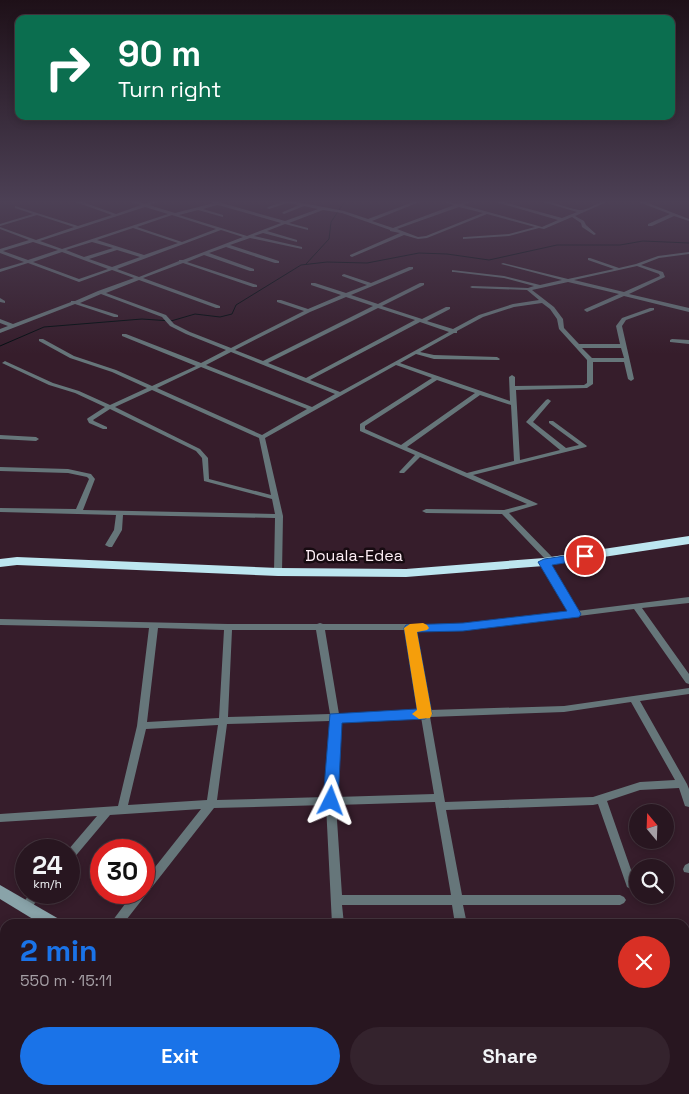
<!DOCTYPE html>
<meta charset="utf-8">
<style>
body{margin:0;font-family:"Space Grotesk",sans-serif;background:#34232d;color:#f1f3f6;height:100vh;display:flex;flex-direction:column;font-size:19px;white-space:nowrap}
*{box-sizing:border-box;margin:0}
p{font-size:16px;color:#a59fa5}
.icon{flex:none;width:28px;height:28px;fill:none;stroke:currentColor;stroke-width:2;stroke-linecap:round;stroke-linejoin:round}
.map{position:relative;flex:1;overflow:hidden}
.sheet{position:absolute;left:0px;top:919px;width:690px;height:176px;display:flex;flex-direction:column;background:#281620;border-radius:15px 15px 0 0;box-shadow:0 2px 8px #0003,0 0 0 1px #44353e}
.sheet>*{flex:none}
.banner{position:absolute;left:15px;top:15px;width:660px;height:105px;border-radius:10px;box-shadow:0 2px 8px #0003,0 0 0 1px #44353e;background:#0b6e4f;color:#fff;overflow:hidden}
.needle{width:32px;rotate:341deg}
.controls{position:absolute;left:629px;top:804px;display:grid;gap:10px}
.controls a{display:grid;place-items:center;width:45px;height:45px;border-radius:50%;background:#281620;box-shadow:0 2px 8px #0003,0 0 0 1px #44353e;font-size:25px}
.speed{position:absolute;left:15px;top:839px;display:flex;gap:10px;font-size:25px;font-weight:700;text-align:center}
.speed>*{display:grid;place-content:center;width:65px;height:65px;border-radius:50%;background:#281620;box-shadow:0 2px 8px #0003,0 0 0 1px #44353e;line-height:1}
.speed small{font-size:12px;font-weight:400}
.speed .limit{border:8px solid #d22;background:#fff;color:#111}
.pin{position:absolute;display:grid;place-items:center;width:42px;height:42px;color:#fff;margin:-21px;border:2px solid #fff;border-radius:50%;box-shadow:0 1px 5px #0007}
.me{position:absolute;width:55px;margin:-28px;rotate:3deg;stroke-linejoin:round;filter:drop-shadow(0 0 4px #0008)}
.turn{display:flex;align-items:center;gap:18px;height:105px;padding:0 20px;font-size:22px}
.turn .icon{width:65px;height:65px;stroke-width:2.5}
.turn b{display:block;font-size:35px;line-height:42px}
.round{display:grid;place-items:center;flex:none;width:52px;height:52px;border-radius:26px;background:#34232d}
.headline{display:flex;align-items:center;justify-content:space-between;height:85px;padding:0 20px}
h1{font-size:30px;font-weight:800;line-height:38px;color:#1a73e8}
.primary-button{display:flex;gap:10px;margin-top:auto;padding:10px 20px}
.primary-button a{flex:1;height:58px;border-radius:30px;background:#1a73e8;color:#fff;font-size:20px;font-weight:800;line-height:58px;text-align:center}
.primary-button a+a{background:#34232d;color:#f1f3f6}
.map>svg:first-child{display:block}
</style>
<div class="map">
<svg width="689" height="1094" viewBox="0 0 689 1094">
<rect width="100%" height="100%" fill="#361d2b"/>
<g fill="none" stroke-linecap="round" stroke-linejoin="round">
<!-- stream-far1 -->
<g stroke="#020e11" stroke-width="1">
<polyline points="306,264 329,239 331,222 345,201"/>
<polyline points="0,346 44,327 142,319 171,321 195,314 220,317 232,314 236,305 301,265 327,262 367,263 419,253 447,254 489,260 557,245 620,245 643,241 689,243"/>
</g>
<!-- stream -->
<polyline stroke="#020e11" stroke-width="3" points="684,1094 689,1082"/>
<!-- street -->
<g fill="#66767a" fill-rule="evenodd">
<path d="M73,201H80L116,214L141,205L129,201C135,201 141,204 147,203C151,203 155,201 160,201L149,205L175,213L214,203L208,201H215L285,221L318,209L304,206L284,214L282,213L283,212L299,205L287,203L269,209L267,208L268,207L282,202L280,201H290L324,207L344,211L368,219L416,201H422L372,221L393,228L454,205L441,201C447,201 454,204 459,204C463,203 467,201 472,201L463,205L542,227L558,220L492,201H500L562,218L577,212L540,201C554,201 566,208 579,210C588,211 598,201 609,201L575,216L584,221L586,225L596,234L594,235L582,227L581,223L572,217L544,229L539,228L509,236L463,239V237H465L509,234L535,227L487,214L427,238L418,239L404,235L352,257L350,256V255L400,233L390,231V230L342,213L323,210L289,223L308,228V230L285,224L267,231L297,240V242L263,233L254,236L302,247V249L250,238L230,245L279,261V263H275L226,247L209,253L254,269V271H250L204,255L187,262L257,285V287H253L183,263L143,278L220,306V308H216L139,280L106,293L166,315L174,324L190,332L231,348L304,311L277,302V300H281L308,309L341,295L311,285V283H315L346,293L367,285L342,276V275L344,274L371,283L409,267H413V269L351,295L378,304L420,283H424V285L382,306L422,319L446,307H450V309L427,321L453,329L479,315L513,304L539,300L527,290L472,288L470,287L472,286L528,288L534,286L504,278L454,272H452V270L504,276L540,285L562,280L501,264L503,263L568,279L614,269L588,260V258H590L619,268L636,264L658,256L689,252V254L659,258L641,265L663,272L665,277L629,294L689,308V312L624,296L587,312L584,310L585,309L619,294L568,282L532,290L554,307L563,319L564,328L579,344H620L616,326L622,318L650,308H654V310L626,320L622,326L634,379L631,381L628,379L624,362H593V384L587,388L516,390L520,460L560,450L526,422L546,400L548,399L551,401L533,422L566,448L579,445L549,423V421H553L587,446L586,447L473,475L536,503L538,504L536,505L509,513L554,559L555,561L554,563L548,562L577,611L689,597V603L642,608L689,674V684L686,683L634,609L579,616L575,618L572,617L463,630H414L429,710L564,706L689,688V694L640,701L687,784L689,789V807L685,806L679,788L640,790L607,801L636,884L635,887L631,889L627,887L626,884L598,804L593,805L446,810L462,895H620L624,897L626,900L624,903L620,905H463L467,924H455L452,905H342L344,924H332L326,805L214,808L123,924H110L134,892H144V881L201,809L110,815L73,859L69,860V850H68L97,816L0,822V814L118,806L137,726L149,628L0,625V619L228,624H317L320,623L323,624H463L569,612L540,562L541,560H546L502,514L426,513L422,511L426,509L504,510L527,504L420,457L404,473H400L399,472L400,471L415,455L360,431V424L432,378L396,365L265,438L283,516L282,572L281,574H278L274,572L275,518L123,515L122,530L112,547H109L105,545L114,530L116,515L0,512V508L76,509L89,479L87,477L68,473L0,471V467L68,469L91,474L95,479L83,510L275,514L272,499L204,481L202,458L196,451L110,409L93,420L94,421L107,427V429H103L89,423L87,419L88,418L105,407L75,393L49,385L2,363L5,361L7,362L53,383L79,391L110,405L147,388L112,372L70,358L39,341V339H43L74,356L116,370L152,386L196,366L122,336V334H126L201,363L226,350L186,334L170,326L162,317L101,294L80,303L118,315V317H114L75,304L0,333V329L8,326L0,323V319L13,324L71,302V301H75L98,291L134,278L112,270L79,282L28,263L0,272V269L24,262L0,253V249L29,240L0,229V227L36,240L74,227L37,215L0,226V224L33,214L15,208V206L78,226L112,215ZM217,205H218L281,223L247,236L179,215L198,210L223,217V215L203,209ZM145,207L168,214L62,249L40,241ZM459,207L483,213L426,236L418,237L397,229ZM172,215L216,229L182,242L137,227ZM133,228L178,243L144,255L97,240ZM221,230L243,237L183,260H179V261L139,277L117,269ZM33,242L58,250L28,260L3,251ZM92,242L113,248L84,257L66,250ZM117,250L140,257L112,267L89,259ZM62,252L108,269L79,279L33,262ZM637,266L659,274L660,276L624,292L574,280ZM346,297L373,306L263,361L235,350L310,312ZM542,303L550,309L557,319L559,329L587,360V383L584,385L515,386V377L512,375L509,377L510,401L400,363L416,354L434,359L499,360L500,359L497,357L434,355L420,352L454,333H457V331L483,317L514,307ZM378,308L415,320L306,378L268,363ZM420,322L449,332L340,392L310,380ZM582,348H621L624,358H592ZM231,352L335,394L312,407L206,365ZM201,367L307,409L262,435L157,388ZM437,380L475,393L401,445L365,429V426ZM152,390L259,438L271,495L209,479L208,458L200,449L115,407ZM480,395L511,405L514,461L467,473L407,447ZM158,628L224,630L219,718L147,722ZM232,630H316L330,714L228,717ZM325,630H406L420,711L339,714ZM631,702L675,780L640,782L593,797L445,802L430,717L564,712ZM421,717L434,794L336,797L340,720ZM330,721L326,797L217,800L227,724ZM218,725L207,800L128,805L146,729ZM435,802L451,895H342L336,805Z"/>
<polygon points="636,201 643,201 689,219 689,221 674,216 652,226 648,226 648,224 670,214"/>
<polygon points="0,298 5,301 5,303 0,302"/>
<polygon points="672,339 689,340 689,344 670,342 670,340"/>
<polygon points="0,435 36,437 39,439 36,441 0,439"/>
<polygon points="689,863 689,873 684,872 683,869 685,865"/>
<polygon points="31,892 43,892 30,910 26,912 22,910 20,907"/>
<polygon points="0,1048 5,1050 5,1073 0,1075"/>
<polygon points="30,1090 45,1090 47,1094 31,1094"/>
<polygon points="362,1090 382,1090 381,1094 360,1094"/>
<polygon points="485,1090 497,1090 499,1094 485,1094"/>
</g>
<!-- secondary -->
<g fill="#89a3a9" fill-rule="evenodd">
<polygon points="0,885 59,919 61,924 41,924 0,899"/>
<polygon points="229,1090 247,1090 249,1094 231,1094"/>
</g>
<!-- highway -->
<polygon fill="#bde6f0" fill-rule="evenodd" points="689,536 689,544 544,566 406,577 278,576 17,565 0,567 0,559 17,557 278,568 406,569 544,558"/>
</g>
<!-- sky -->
<linearGradient id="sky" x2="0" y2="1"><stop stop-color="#1e1018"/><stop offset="0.57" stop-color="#4c4055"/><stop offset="1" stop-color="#4c4055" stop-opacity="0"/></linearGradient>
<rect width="689" height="354" fill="url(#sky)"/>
<!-- route -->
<polygon fill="#1a73e8" stroke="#114b97" points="585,553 591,556 589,559 552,565 581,614 579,617 463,631 417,632 432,714 425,719 342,723 338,801 336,805 331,807 325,805 323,801 330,714 417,709 404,628 406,625 463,623 567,611 538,562 544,559"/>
<!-- slow -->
<polygon fill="#f59e0b" points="423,623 427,625 429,628 427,630 417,632 432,714 430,718 419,719 412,714 417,710 404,628 410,624"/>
<g text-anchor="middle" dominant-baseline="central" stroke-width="5" stroke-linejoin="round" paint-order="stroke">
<!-- street labels -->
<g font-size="16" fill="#feeff6" stroke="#170b11">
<text x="354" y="555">Douala-Edea</text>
</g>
</g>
</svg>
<div class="controls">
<a><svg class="needle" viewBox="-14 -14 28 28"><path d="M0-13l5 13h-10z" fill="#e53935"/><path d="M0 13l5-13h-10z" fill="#a59fa5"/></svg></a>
<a><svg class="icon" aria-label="search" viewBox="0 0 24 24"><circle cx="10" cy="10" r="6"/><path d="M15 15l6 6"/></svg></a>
</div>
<div class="speed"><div>24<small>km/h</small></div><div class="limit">30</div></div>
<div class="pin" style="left:585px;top:556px;background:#d93025"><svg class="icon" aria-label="arrive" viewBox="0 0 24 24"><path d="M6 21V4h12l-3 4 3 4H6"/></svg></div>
<svg class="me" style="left:331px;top:801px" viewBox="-20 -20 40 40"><path d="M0-17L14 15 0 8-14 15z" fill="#1a73e8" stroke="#fff" stroke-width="4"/></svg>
<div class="banner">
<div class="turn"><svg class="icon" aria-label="right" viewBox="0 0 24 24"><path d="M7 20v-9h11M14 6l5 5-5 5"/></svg><div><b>90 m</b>Turn right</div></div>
</div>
<section class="sheet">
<div class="headline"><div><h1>2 min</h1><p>550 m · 15:11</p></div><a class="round" style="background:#d93025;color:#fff"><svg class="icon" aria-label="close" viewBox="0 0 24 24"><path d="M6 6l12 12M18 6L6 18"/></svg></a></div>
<div class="primary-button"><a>Exit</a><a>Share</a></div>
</section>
</div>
